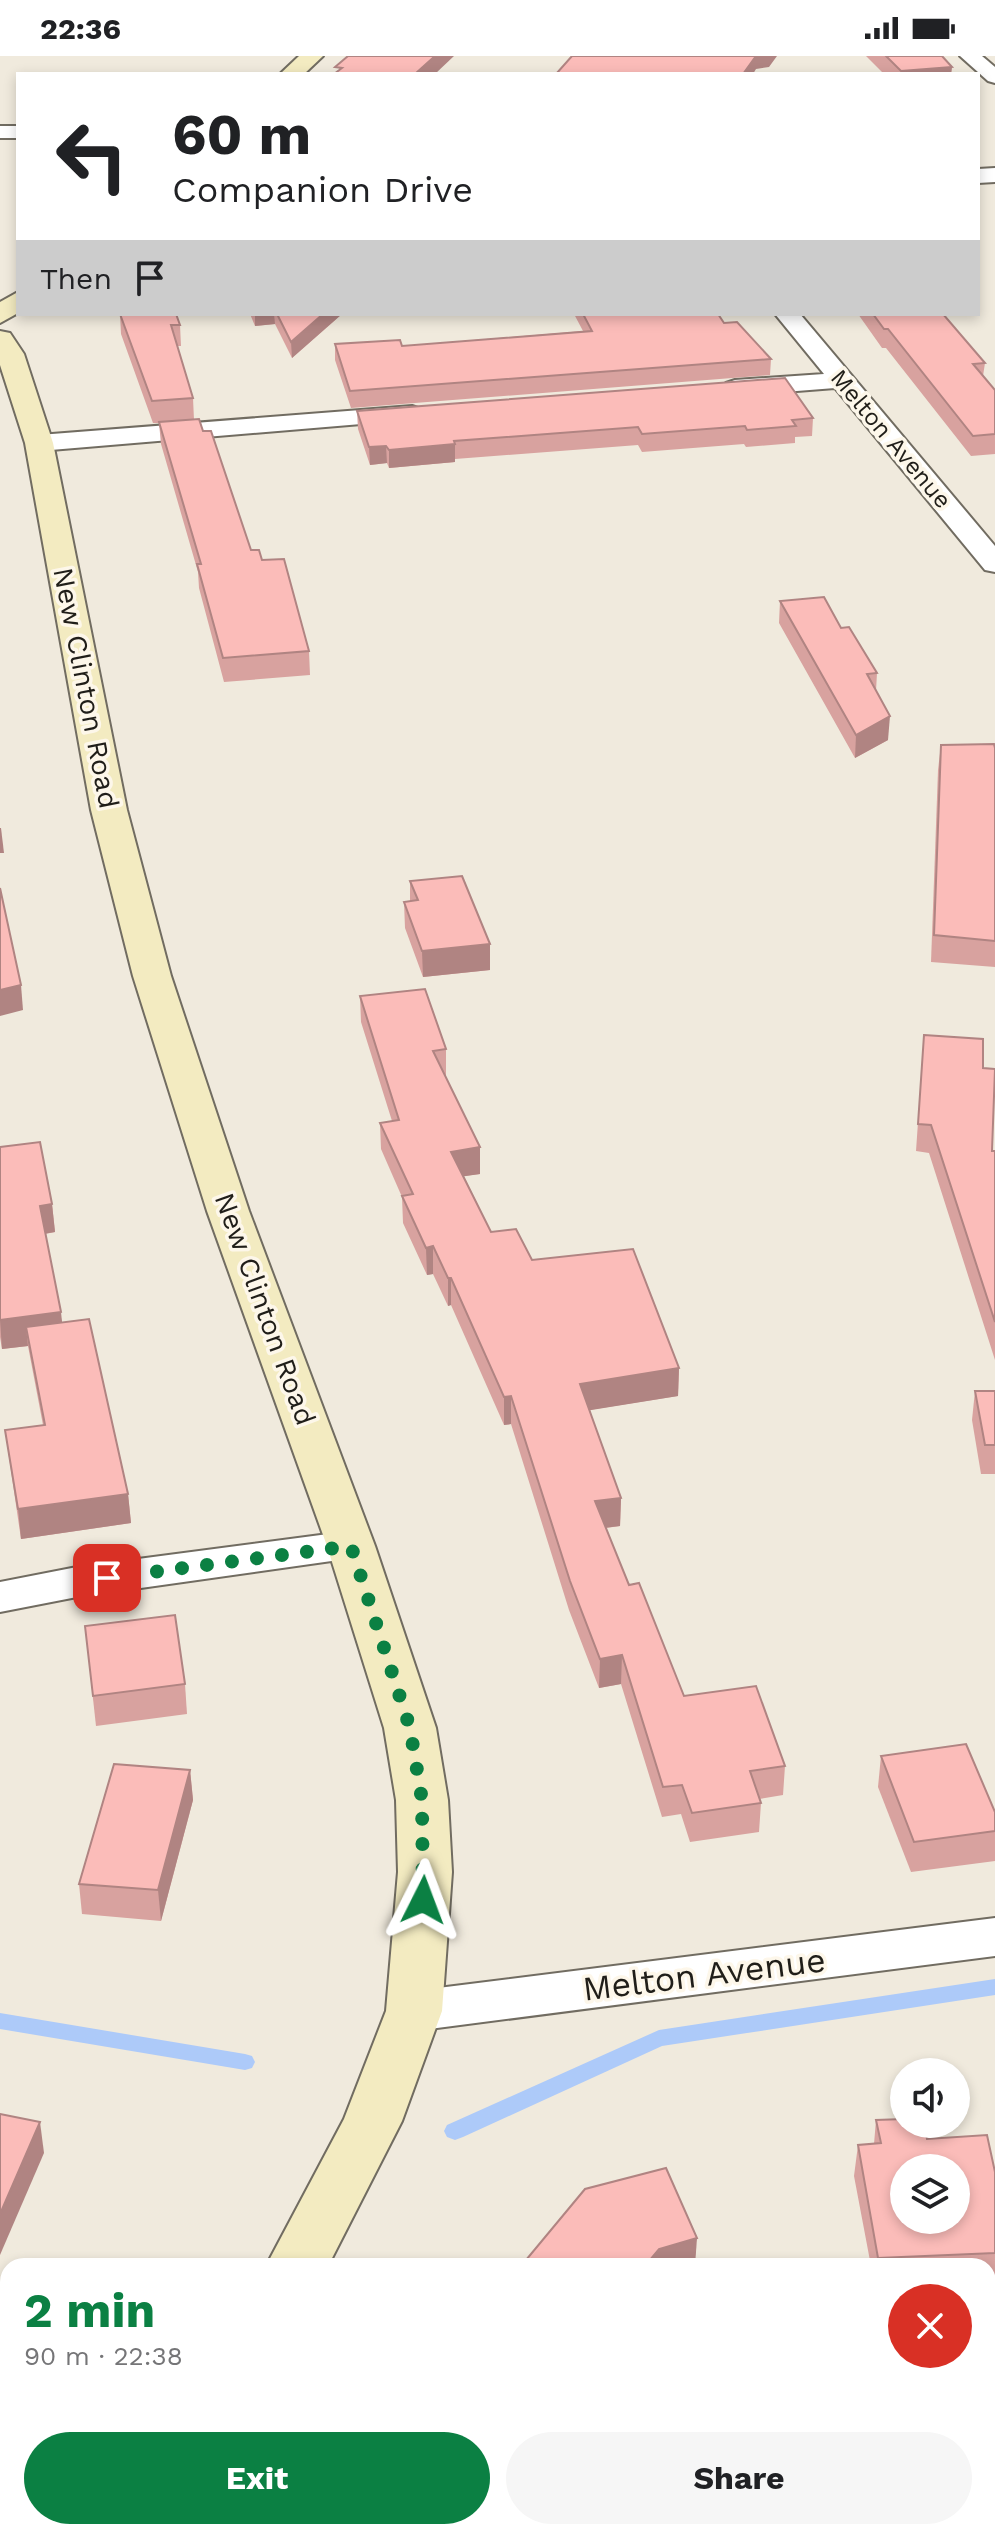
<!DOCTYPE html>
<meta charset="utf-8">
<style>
body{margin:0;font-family:"Work Sans",sans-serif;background:#f6f6f6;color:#202124;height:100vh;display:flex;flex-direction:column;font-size:30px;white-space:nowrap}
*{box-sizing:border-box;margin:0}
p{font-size:26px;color:#757577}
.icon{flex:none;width:44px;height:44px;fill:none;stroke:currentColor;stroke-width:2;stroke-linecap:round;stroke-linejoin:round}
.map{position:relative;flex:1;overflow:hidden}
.drawer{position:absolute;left:0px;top:2202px;width:996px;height:282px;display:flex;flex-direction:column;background:#fff;border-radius:24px 24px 0 0;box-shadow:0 4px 12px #0003}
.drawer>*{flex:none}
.banner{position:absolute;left:16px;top:16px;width:964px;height:244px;border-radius:0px;box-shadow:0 4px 12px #0003;background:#fff;color:#202124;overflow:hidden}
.controls{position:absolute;left:890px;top:2002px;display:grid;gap:16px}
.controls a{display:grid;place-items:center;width:80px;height:80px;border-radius:50%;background:#fff;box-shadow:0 4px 12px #0003;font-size:40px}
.pin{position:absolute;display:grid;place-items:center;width:68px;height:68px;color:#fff;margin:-34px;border-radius:16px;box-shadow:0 4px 12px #0006}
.me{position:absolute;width:88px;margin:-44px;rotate:3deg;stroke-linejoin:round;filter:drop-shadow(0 0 6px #0008)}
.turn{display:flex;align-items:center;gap:28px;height:168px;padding:0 24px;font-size:36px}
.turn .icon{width:104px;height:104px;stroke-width:2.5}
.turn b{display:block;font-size:56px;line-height:68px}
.then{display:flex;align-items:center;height:76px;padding:0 24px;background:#0003;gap:16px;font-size:30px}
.round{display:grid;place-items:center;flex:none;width:84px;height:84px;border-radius:42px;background:#f6f6f6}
.summary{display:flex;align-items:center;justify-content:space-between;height:136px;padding:0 24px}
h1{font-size:48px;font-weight:700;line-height:60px;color:#0b8043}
.cta{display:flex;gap:16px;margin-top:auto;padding:16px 24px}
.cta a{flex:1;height:92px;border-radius:48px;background:#0b8043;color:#fff;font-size:32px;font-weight:700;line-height:92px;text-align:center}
.cta a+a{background:#f6f6f6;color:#202124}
.status{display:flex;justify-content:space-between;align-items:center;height:56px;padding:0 40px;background:#fff;direction:ltr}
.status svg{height:22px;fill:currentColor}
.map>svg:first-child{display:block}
</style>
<div class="status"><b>22:36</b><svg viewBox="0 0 49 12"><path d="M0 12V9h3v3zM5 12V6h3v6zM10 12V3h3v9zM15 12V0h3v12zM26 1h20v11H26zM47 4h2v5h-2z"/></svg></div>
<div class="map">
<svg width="995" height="2483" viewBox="0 0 995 2483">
<rect width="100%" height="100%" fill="#f0eadd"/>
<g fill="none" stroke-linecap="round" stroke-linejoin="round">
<!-- stream -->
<g fill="#adcaf9" fill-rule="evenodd">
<polygon points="995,1923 995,1939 662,1990 463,2081 455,2084 447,2081 444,2075 447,2069 659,1974"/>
<polygon points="0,1957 245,1998 252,2000 255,2006 252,2012 245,2014 0,1973"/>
</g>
<defs>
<g id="street">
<polygon points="960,0 982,0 995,11 995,27 988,25"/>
<rect x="0" y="70" width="18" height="12"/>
<polygon points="995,112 995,126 978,127 978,113"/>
<polygon points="775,258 800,258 995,490 995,516 985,514 835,332 735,340 726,337 722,332 726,327 735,324 824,318"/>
<polygon points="412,350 421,353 425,358 421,363 39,395 30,393 26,387 30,381 39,379"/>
<polygon points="351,1475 367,1480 373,1490 367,1500 77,1541 0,1556 0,1526 77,1511"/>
<polygon points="995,1862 995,1900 414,1975 396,1969 388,1955 396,1941 414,1935"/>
</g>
<g id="secondary">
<polygon points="299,0 323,0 304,18 280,18"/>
<polygon points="18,236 18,257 0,267 0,246"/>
<polygon points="0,275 10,277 24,298 53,387 127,754 171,920 249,1155 375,1490 436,1672 448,1744 452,1816 442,1955 402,2065 328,2210 266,2210 344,2063 386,1955 398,1816 396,1744 384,1672 327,1490 207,1155 133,920 91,754 25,387 0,309"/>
<polygon points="108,2476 175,2476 172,2483 105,2483"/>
</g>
</defs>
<!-- street casing -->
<use href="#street" stroke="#716c61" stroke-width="4"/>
<!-- secondary casing -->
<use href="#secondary" stroke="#716c61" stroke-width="4"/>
<!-- street -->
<use href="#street" fill="#fff" fill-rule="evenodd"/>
<!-- secondary -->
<use href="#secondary" fill="#f3ebc1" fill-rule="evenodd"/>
</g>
<!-- wall -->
<g fill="#d8a29f">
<polygon points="866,0 942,0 952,11 951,18 884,18"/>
<polygon points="120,258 180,269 181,290 177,290 193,342 194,364 203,375 251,494 262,504 309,595 310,619 224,626 199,532 198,516 161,388 159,367 153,367 121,278"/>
<polygon points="250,258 342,258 292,302 275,268 255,270"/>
<polygon points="574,258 718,258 724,267 771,303 770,319 351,352 335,304 335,288 402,290 583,275"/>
<polygon points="858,258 943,258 985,307 983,320 995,334 995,398 971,400 886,292 882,292"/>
<polygon points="357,355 813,362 812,380 795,381 795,387 746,391 744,388 642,396 638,389 455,403 455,406 389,412 387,407 370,409 358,373"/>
<polygon points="780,545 841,572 877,617 876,635 888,684 855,702 779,567"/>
<polygon points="941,689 995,692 995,911 931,906 938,714"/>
<polygon points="410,825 490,888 490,914 423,921 405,872 404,846 410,845"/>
<polygon points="360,940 446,993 446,1020 445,1020 480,1091 480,1118 464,1120 491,1176 532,1204 679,1312 678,1340 589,1354 621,1442 620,1470 606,1472 629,1529 684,1640 785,1710 783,1739 759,1743 761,1747 759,1776 690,1786 681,1758 662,1761 621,1628 599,1632 569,1554 511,1368 504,1369 451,1249 448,1250 433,1218 427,1219 403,1167 402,1141 381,1093 380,1067 392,1065 361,966"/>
<polygon points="924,979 983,1012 992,1095 995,1095 995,1304 929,1097 916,1095"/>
<polygon points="0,1091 52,1148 55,1176 45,1178 62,1267 128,1438 131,1467 21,1483 5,1374 43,1369 28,1290 2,1293 0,1281"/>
<polygon points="975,1335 995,1335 995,1418 981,1418 972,1364"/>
<polygon points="85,1570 185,1628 187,1658 96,1670"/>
<polygon points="881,1700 995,1756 995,1805 911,1816 878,1731"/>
<polygon points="190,1714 193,1744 161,1865 82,1858 79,1828"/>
<polygon points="876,2064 927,2083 995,2116 995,2227 988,2227 988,2210 871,2210 854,2120 858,2089 874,2088"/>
</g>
<!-- shaded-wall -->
<g fill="#b08482">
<polygon points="435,0 454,0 435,18 415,18"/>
<polygon points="756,0 777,0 769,11 756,13 753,18 743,18"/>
<polygon points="952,11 951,18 900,18 901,15"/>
<polygon points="255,258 274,258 275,268 255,270"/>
<polygon points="323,258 342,258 292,302 291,286"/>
<polygon points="455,388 455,406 389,412 389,394"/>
<polygon points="386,390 387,407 370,409 369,391"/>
<polygon points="890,660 888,684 855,702 856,679"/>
<polygon points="0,772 1,772 4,797 0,797"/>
<polygon points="490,888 490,914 423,921 422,895"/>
<polygon points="21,929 23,954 0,960 0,934"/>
<polygon points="480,1091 480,1118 452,1122 451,1096"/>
<polygon points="52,1148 55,1176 43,1178 40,1150"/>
<polygon points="433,1190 433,1218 427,1219 426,1192"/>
<polygon points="448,1222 451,1222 451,1249 448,1250"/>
<polygon points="61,1256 64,1285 26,1271 28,1290 2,1293 0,1264"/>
<polygon points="679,1312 678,1340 579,1356 580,1328"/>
<polygon points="511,1340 511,1368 504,1369 504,1341"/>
<polygon points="128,1438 131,1467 21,1483 18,1453"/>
<polygon points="621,1442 620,1470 595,1473 595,1445"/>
<polygon points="622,1599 621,1628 599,1632 600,1603"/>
<polygon points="190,1714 193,1744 161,1865 158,1834"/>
<polygon points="40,2066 44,2097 0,2199 0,2158"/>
<polygon points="697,2182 695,2210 645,2210 659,2193"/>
</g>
<!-- building -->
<g fill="#fbbcb9" stroke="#b08482" stroke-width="2" fill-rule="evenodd">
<polygon points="348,0 435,0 415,18 334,18 342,12 335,11"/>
<polygon points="572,0 756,0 743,18 556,18"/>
<polygon points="886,0 942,0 952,11 901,15"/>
<polygon points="120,258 176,258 180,269 171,269 193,342 152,345"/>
<polygon points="277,258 323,258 291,286"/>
<polygon points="583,258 718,258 724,267 737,266 771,303 350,335 335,288 400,284 402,290 592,275"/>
<polygon points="873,258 943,258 985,307 973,308 995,334 995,378 973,380 888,273 884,273"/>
<polygon points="785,322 813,362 792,364 796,370 747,374 745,370 642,378 638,371 454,385 455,388 389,394 386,390 369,391 357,355"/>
<polygon points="199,363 203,375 211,375 251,494 259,494 262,504 284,503 309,595 223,602 197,508 201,508 159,366"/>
<polygon points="824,541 841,572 849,571 877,617 867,618 890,660 856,679 780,545"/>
<polygon points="994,688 995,692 995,885 934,879 941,689"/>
<polygon points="462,820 490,888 422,895 404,846 418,844 410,825"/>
<polygon points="0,832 21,929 0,934"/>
<polygon points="425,933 446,993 433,995 480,1091 451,1096 491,1176 516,1173 532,1204 633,1193 679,1312 580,1328 621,1442 595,1445 629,1529 639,1527 684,1640 756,1630 785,1710 750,1715 761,1747 692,1757 682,1729 663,1731 622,1599 600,1603 570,1525 511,1340 504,1341 451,1222 448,1222 433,1190 426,1192 402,1140 413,1138 380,1067 399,1064 360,940"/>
<polygon points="924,979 983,983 983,1012 995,1013 992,1095 995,1095 995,1266 931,1069 918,1068"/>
<polygon points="40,1086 52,1148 40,1150 61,1256 0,1264 0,1091"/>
<polygon points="89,1263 128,1438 18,1453 5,1374 45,1369 26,1271"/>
<polygon points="975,1335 995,1335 995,1389 985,1389"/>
<polygon points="175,1559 185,1628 93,1640 85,1570"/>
<polygon points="966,1688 995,1756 995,1775 914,1786 881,1700"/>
<polygon points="114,1708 190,1714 158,1834 79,1828"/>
<polygon points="0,2058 40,2066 0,2158"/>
<path d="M904,2063V2068H924L927,2083L987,2079L995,2116V2197L878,2202L858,2089L881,2087L876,2064ZM904,2112H956V2164H904Z"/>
<polygon points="666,2112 697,2182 659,2193 645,2210 521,2210 585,2133"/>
<polygon points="330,2476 412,2476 437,2483 327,2483"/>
</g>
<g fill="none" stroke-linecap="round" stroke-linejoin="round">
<!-- route -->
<polyline stroke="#0b8043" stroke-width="14" stroke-dasharray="0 25.2" points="107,1522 351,1490 410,1672 422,1744 423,1844"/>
</g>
<g text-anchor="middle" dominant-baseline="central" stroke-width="7" stroke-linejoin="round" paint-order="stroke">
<!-- far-street labels -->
<g font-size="24" fill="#201e19" stroke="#fdf7ea">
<text transform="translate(891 383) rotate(50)">Melton Avenue</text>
</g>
<!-- street labels -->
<g font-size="28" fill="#201e19" stroke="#fdf7ea">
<text transform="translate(86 632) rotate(79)">New Clinton Road</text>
<text transform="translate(265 1253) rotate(70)">New Clinton Road</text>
</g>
<!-- near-street labels -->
<g font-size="34" fill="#201e19" stroke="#fdf7ea">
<text transform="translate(704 1918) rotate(-7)">Melton Avenue</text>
</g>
</g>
</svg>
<div class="controls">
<a><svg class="icon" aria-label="sound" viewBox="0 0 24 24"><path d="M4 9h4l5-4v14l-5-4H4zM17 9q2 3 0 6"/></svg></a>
<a><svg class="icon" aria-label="layers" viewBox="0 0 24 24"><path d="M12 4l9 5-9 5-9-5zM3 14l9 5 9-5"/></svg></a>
</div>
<div class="pin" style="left:107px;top:1522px;background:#d93025"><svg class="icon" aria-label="arrive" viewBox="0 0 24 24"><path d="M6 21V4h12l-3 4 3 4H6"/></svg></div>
<svg class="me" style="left:423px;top:1844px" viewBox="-20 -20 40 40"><path d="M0-17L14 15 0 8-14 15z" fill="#0b8043" stroke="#fff" stroke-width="4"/></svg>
<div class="banner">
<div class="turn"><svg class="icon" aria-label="left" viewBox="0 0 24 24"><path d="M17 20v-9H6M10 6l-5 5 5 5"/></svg><div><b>60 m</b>Companion Drive</div></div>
<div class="then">Then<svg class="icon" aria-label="arrive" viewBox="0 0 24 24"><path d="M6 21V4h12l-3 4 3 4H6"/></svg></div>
</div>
<section class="drawer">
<div class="summary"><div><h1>2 min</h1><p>90 m · 22:38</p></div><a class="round" style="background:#d93025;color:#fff"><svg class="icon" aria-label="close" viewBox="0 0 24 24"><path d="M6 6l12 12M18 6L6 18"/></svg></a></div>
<div class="cta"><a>Exit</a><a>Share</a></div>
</section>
</div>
